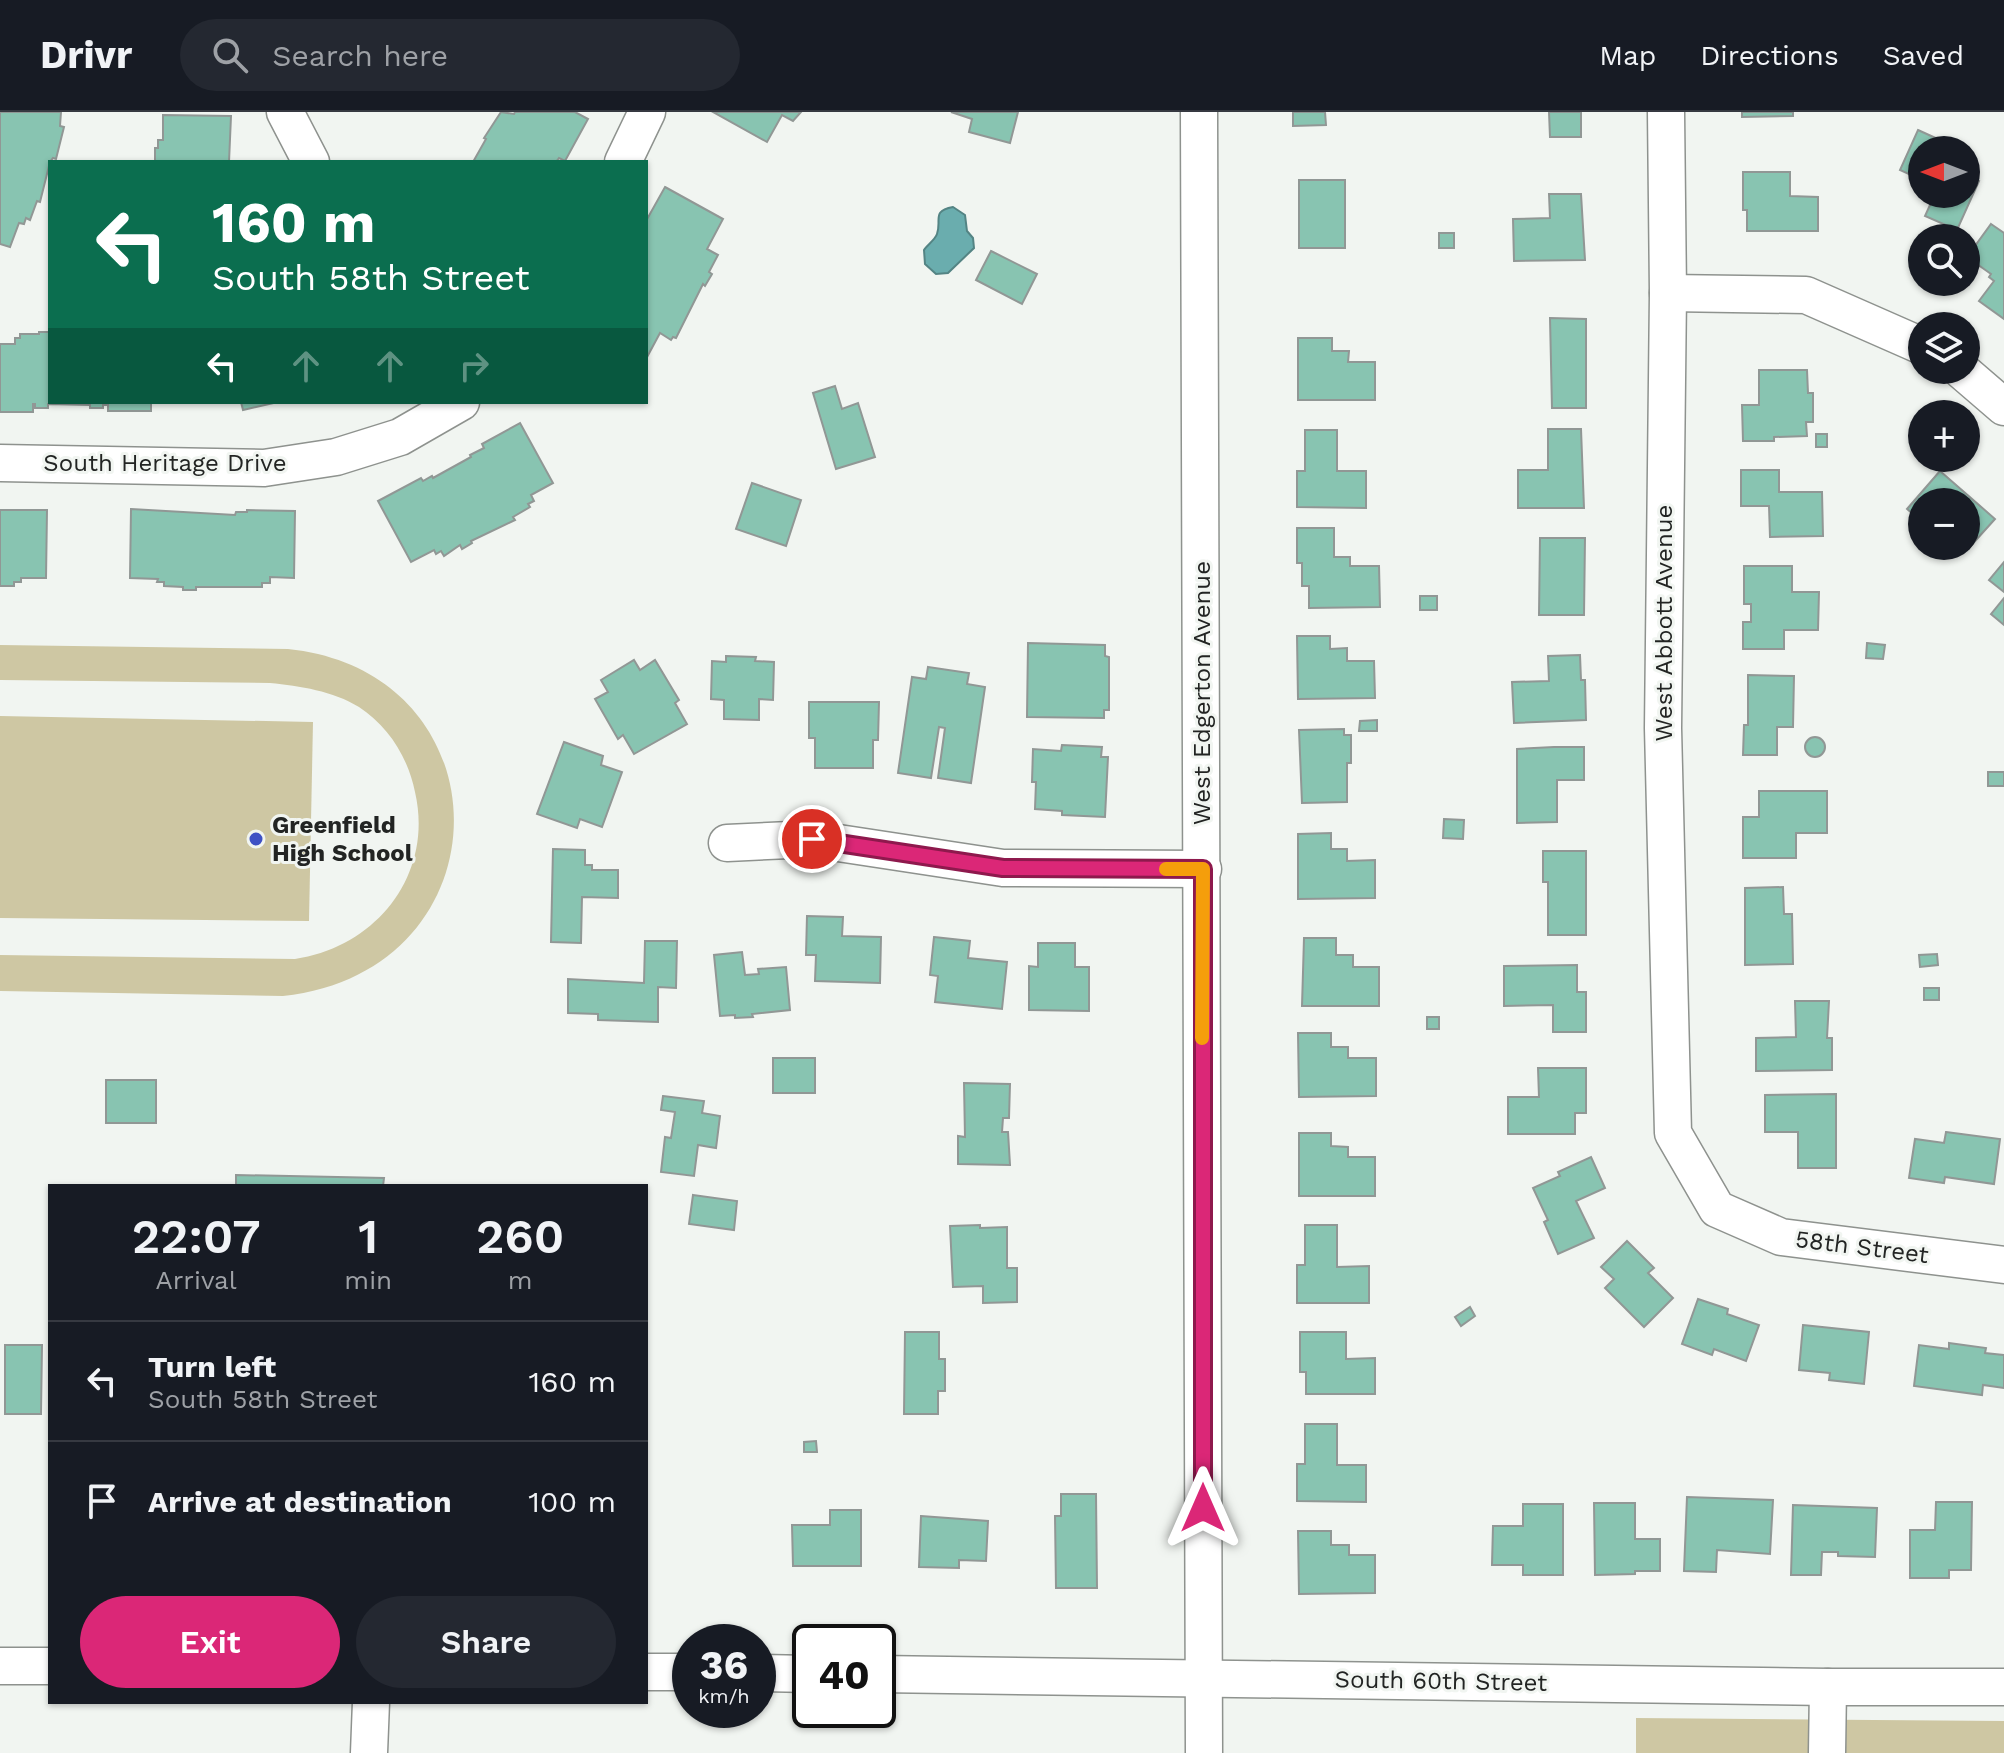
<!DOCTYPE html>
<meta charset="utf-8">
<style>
body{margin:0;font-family:"Work Sans",sans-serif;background:#242831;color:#f1f3f6;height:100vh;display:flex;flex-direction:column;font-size:30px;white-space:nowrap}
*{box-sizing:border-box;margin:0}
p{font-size:26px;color:#9ea1a6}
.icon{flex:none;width:44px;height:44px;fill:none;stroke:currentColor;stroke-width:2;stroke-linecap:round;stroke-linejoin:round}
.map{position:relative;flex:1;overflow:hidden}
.side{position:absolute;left:48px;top:1072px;width:600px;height:520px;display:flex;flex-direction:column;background:#171b24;border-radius:0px;box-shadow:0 2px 6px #0004}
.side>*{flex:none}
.top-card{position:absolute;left:48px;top:48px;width:600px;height:244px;border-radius:0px;box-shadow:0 2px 6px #0004;background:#0b6e4f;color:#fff;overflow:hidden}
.needle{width:52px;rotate:270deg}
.controls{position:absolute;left:1908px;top:24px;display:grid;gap:16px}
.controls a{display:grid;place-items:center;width:72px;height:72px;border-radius:50%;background:#171b24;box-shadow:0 2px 6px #0004;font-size:40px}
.speed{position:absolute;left:672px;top:1512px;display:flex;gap:16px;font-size:40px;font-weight:700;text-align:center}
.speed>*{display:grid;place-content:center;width:104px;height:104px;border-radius:50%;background:#171b24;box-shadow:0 2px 6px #0004;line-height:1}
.speed small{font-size:20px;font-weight:400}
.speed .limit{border:4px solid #111;border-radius:12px;background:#fff;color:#111}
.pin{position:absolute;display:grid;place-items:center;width:68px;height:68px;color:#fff;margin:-34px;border:4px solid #fff;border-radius:50%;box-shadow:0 2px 8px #0007}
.me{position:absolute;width:88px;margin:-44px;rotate:0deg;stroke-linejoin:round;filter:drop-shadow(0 0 6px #0008)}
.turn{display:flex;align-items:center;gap:28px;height:168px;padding:0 32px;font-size:36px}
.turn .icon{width:104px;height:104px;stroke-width:2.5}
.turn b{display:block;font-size:56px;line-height:68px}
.lanes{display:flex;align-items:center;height:76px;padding:0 32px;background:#0003;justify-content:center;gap:40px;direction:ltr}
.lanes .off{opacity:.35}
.eta{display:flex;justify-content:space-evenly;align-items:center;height:136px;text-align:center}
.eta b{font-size:48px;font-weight:600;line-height:56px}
.action{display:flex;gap:16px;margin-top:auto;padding:16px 32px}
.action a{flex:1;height:92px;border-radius:48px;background:#db2777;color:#fff;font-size:32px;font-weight:600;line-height:92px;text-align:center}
.action a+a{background:#242831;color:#f1f3f6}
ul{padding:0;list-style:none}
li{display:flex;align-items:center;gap:24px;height:120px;padding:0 32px;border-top:2px solid #363941}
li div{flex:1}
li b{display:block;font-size:30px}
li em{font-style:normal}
header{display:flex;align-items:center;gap:48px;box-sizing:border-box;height:112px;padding:0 40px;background:#171b24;border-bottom:2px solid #363941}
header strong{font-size:38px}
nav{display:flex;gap:44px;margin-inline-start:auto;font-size:28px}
.search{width:560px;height:72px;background:#242831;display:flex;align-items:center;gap:20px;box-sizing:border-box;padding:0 28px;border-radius:44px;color:#9ea1a6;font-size:30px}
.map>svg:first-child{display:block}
</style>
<header>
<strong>Drivr</strong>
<div class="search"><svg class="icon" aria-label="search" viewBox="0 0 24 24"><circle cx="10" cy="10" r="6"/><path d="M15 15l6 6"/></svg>Search here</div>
<nav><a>Map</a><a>Directions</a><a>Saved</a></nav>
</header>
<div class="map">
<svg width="2004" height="1641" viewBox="0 0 2004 1641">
<rect width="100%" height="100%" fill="#f1f5f1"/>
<!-- green -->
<g fill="#cec7a3">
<path d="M0,533L288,537C510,560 510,859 283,884L0,879V843L295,847C377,835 434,762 415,680C408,645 388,614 359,595C333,579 300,574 270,571L0,568Z"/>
<polygon points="0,604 313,610 309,809 0,806"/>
<polygon points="1636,1606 2004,1609 2004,1641 1636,1641"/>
</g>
<!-- water -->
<path fill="#6aadae" stroke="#548484" stroke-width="2" d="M953,95L965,103L967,119L973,126L974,136L948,161L936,162L925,152L924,138C927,133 935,128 937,122C942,108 931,99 953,95Z"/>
<!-- building -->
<g fill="#88c4b1" stroke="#919795" stroke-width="2">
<polygon points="0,0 61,0 60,14 64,15 56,47 53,46 50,50 40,90 37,89 30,108 26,106 24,112 19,111 10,135 0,132"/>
<polygon points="501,0 514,2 515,0 575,0 588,7 565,49 559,46 556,50 473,50 486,27 484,26"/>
<polygon points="713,0 801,0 793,9 782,3 767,30"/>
<polygon points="951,0 1018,0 1010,31 969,20 972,7"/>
<polygon points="1293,0 1325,0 1326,13 1293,14"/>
<polygon points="1549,0 1581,0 1581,25 1550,25"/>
<polygon points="1742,0 1793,0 1793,4 1742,5"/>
<polygon points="163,3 231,4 229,50 155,50 155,36 158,36 158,28 163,28"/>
<polygon points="1918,18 1962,38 1922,38 1922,68 1900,58"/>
<polygon points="1743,60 1790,60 1790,84 1818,85 1818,119 1747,119 1747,98 1743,98"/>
<polygon points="1966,63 1979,69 1957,118 1925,104 1935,82 1966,82"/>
<rect x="1299" y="68" width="46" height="68"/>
<polygon points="665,75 723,107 707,137 718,143 709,160 712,162 705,174 703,172 676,226 673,225 671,228 660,221 646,247 646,109"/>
<polygon points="1549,82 1581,82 1585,148 1514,149 1513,107 1550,106"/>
<polygon points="1991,112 2004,121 2004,207 1979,189 1994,169 1989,165 1991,162 1967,145"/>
<rect x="1439" y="121" width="15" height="15"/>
<polygon points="991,139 1037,162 1022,192 976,168"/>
<polygon points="1550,206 1586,207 1586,296 1552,296"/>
<polygon points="39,220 50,220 50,290 151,290 151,299 108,299 108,293 103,293 103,296 90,296 90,293 48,292 48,296 35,296 35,292 33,292 33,300 0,300 0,232 15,232 15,226 20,226 20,222 39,222"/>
<polygon points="1298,226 1332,226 1332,239 1349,239 1348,250 1375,250 1375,288 1298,288"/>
<polygon points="1759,258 1807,258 1808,281 1813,281 1813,310 1806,310 1807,324 1774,325 1774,329 1743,329 1742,293 1759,293"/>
<polygon points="835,274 842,297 858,291 875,345 836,357 813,281"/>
<polygon points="241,290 278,290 243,298"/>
<polygon points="520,311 553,371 531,383 534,389 528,392 530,395 513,405 515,408 471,429 472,431 462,437 460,433 444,444 441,439 436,442 434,438 411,450 378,389 421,366 423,369 432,364 433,366 471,345 470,343 484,336 482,332"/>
<polygon points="1548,317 1581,317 1584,396 1518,396 1518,358 1548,358"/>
<polygon points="1305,318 1337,318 1337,359 1366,359 1366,396 1297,395 1297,359 1305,359"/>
<rect x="1816" y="322" width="11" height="13"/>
<polygon points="1741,358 1779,358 1779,380 1822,380 1823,424 1770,425 1769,394 1741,394"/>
<polygon points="1940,359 1995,407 1967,438 1963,434 1966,434 1966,390 1922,390 1922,410 1907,397"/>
<polygon points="752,371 801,388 786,434 736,417"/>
<polygon points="131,397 235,403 236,400 247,400 247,398 295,399 294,466 270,465 270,471 262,471 262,475 196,475 196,478 183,478 183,475 164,474 164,470 157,470 158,467 130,466"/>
<polygon points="0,398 47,398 46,466 21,466 21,470 14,470 14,474 0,474"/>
<polygon points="1297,416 1334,416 1334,445 1350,445 1350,454 1379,454 1380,495 1309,496 1309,474 1302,474 1302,451 1297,451"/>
<polygon points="1540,426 1585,426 1584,503 1539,503"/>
<polygon points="2004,450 2004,480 1989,468"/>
<polygon points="1744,454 1792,454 1792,480 1819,480 1818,518 1784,518 1784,537 1743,537 1743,510 1751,510 1751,492 1744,492"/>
<rect x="1420" y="484" width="17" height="14"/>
<polygon points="2004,486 2004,513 1991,502"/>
<polygon points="1297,524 1330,524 1330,537 1347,536 1347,549 1374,549 1375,586 1298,587"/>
<polygon points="1028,531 1105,533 1105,544 1109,545 1109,598 1104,598 1104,606 1027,605"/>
<polygon points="1867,531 1885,533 1883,547 1866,546"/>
<polygon points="1580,543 1581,568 1585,568 1586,608 1514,611 1512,570 1549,569 1548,544"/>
<polygon points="726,544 756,545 755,549 774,550 773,588 759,587 759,608 724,607 724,588 711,587 712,549 726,550"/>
<polygon points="634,548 640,558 655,548 679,588 675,591 687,612 634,642 623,623 618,627 595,587 608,580 601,568"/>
<polygon points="928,555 969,561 967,572 985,575 971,671 938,666 945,616 939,615 931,666 898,661 912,565 926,567"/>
<polygon points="1748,563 1794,564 1793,615 1777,615 1777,643 1743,643 1744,613 1748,613"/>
<polygon points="809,590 879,590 878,628 873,628 873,656 815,656 815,626 809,626"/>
<polygon points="1377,608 1377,619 1359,619 1360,609"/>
<polygon points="1344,617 1344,623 1351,623 1351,651 1347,651 1347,690 1302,691 1299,618"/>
<circle cx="1815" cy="635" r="10"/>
<polygon points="564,630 603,644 601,653 622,660 602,715 580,707 577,716 537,702"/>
<polygon points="1062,633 1102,635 1101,645 1108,645 1105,705 1062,703 1062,699 1035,697 1036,670 1032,670 1033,637 1061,639"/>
<polygon points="1554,635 1584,635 1584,668 1557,668 1557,710 1517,711 1517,637"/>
<rect x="1988" y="660" width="16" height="14"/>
<polygon points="1759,679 1827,679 1827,721 1796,721 1796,746 1743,746 1743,705 1759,705"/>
<polygon points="1444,707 1464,708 1463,727 1443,726"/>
<polygon points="1331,721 1331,737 1347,737 1347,749 1375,748 1375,786 1298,787 1298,722"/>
<polygon points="553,737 585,738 585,753 592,753 592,758 618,758 618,786 582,785 581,831 551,830"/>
<polygon points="1543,739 1586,739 1586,823 1548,823 1548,770 1543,770"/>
<polygon points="1783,775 1784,802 1792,802 1793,852 1745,853 1745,776"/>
<polygon points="807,804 843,805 842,824 881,825 880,871 815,869 816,843 806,843"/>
<polygon points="934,825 970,829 968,846 1007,850 1002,897 935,890 938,864 930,863"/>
<polygon points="1304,826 1336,826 1336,843 1353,843 1353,855 1379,855 1379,894 1302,894"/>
<polygon points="645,829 677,829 676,876 658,875 658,910 598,908 598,902 568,901 568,867 644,871"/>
<polygon points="1038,831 1075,831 1075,855 1089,855 1089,899 1029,898 1029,854 1038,855"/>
<polygon points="742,840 745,863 759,862 758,857 786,855 790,898 752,902 753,905 735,906 735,903 720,904 714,843"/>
<polygon points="1937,842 1938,853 1920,855 1919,843"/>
<polygon points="1577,853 1577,880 1586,880 1586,920 1553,920 1553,893 1504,894 1504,854"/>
<rect x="1924" y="876" width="15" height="12"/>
<polygon points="1795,889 1829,889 1827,926 1832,926 1832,958 1756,959 1756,926 1796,925"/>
<rect x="1427" y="905" width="12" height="12"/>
<polygon points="1298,921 1331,921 1331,935 1348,935 1348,946 1376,946 1376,984 1299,985"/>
<rect x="773" y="946" width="42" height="35"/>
<polygon points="1538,956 1586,956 1586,1001 1575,1001 1575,1022 1508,1022 1508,985 1539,985"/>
<rect x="106" y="968" width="50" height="43"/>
<polygon points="964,971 1010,972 1009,1006 1003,1006 1002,1020 1008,1020 1010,1053 958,1052 958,1024 965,1025"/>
<polygon points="1836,982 1836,1056 1798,1056 1798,1020 1765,1020 1765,983"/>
<polygon points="663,984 704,989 702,1001 720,1004 716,1036 698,1033 694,1064 661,1060 665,1025 671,1026 675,1000 661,998"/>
<polygon points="1946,1020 2000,1027 1994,1072 1945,1065 1944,1071 1909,1066 1915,1027 1944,1031"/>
<polygon points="1299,1021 1331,1021 1331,1034 1348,1035 1348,1045 1375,1045 1375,1084 1299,1084"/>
<polygon points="1591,1045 1605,1076 1576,1089 1594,1126 1558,1142 1544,1110 1548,1108 1533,1076 1560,1064 1558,1060"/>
<polygon points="236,1063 384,1066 383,1074 236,1074"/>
<polygon points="693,1083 737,1089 734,1118 689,1112"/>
<polygon points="980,1113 980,1116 1007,1115 1007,1156 1017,1156 1017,1190 983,1191 983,1174 953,1175 950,1114"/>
<polygon points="1305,1113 1337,1113 1337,1155 1369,1154 1369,1191 1297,1191 1297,1153 1305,1153"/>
<polygon points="1627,1129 1654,1156 1648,1161 1673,1186 1644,1215 1605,1176 1614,1167 1601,1155"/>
<polygon points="1698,1187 1728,1197 1727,1202 1759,1213 1746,1249 1714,1237 1712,1243 1682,1232"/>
<polygon points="1470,1195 1475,1204 1461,1214 1455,1205"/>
<polygon points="1803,1213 1869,1220 1864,1272 1829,1268 1830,1261 1799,1258"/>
<polygon points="905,1220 939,1220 939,1247 945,1247 945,1279 938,1279 938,1302 904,1302"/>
<polygon points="1300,1220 1346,1220 1346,1247 1375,1246 1375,1282 1306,1282 1306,1260 1300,1260"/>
<polygon points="1949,1231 1986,1236 1985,1241 2004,1243 2004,1276 1983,1273 1982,1283 1914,1274 1919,1233 1949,1237"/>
<polygon points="5,1233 42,1233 41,1302 5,1302"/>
<polygon points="1305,1312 1337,1312 1337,1353 1366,1353 1366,1390 1297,1389 1297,1352 1305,1352"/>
<polygon points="816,1329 817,1340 804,1340 804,1330"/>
<polygon points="1061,1382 1096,1382 1097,1476 1056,1476 1055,1404 1061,1404"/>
<polygon points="1687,1385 1773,1388 1770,1442 1717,1438 1716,1460 1684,1459"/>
<polygon points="1936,1390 1972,1390 1971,1458 1949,1458 1949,1466 1910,1466 1910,1418 1935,1418"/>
<polygon points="1594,1391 1635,1391 1635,1427 1660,1427 1660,1459 1635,1459 1635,1462 1595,1463"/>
<polygon points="1523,1392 1563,1392 1563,1463 1523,1463 1523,1453 1492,1453 1493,1414 1523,1414"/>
<polygon points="1793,1393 1877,1396 1875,1445 1838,1444 1838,1440 1822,1440 1821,1463 1791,1463"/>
<polygon points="830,1398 861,1398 861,1454 793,1454 792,1413 830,1413"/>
<polygon points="921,1404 988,1409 986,1449 959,1448 959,1456 919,1455"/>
<polygon points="1298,1419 1331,1419 1331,1433 1349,1433 1349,1443 1375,1443 1375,1481 1299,1482"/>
</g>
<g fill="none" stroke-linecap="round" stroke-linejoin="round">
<defs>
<g id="minor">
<polyline points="285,0 311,50"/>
<polyline points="1199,0 1204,1641"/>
<polyline points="1666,0 1668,181 1663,616 1673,1021 1717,1097 1781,1125 2004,1153"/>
<polyline points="623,50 647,0"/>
<polyline points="1668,181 1806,183 1922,234"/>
<polyline points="1961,258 2004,295"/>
<polyline points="0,351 264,356 336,345 400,325 461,290"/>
<polyline points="727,731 812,727 1003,756 1203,757"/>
<polyline points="0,1554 50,1554"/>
<polyline points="646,1560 690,1560"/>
<polyline points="758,1561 810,1562"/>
<polyline points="878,1562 1828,1575 2004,1575"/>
<polyline points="369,1641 371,1590"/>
<polyline points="1827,1641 1828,1575"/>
</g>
</defs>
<!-- minor casing -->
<use href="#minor" stroke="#8e928e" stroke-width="39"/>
<!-- minor -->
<use href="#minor" stroke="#fff" stroke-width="36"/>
</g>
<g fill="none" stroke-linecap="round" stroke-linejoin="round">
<defs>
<polyline id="route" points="812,727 1003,756 1203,757 1203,1396"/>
</defs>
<!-- route casing -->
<use href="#route" stroke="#8e194d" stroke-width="20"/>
<!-- route -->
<use href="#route" stroke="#db2777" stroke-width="14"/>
<!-- slow -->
<polyline stroke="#f59e0b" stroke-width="14" points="1166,757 1203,757 1202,926"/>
</g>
<!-- markers -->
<circle fill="#3e51c4" stroke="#f1f5f1" stroke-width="3" cx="256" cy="727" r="8"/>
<g text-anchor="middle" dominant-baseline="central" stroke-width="6" stroke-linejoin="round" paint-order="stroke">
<!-- street labels -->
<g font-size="24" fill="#222423" stroke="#f1f5f1">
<text x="165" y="351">South Heritage Drive</text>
<text transform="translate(1664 511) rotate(-90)">West Abbott Avenue</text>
<text transform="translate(1202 581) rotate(-90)">West Edgerton Avenue</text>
<text transform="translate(1862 1135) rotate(7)">58th Street</text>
<text transform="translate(1441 1569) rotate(1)">South 60th Street</text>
</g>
<!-- poi labels -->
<g font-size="24" font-weight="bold" fill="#222423" stroke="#f1f5f1" text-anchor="start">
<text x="272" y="713">Greenfield<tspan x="272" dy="28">High School</tspan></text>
</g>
</g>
</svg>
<div class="controls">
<a><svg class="needle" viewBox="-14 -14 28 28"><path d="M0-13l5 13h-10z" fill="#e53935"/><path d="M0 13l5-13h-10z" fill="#9ea1a6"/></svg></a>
<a><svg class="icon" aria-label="search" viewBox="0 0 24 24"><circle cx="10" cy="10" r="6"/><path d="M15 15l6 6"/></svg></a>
<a><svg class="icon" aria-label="layers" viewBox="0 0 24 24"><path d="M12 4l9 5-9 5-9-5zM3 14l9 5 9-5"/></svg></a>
<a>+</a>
<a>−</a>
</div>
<div class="speed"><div>36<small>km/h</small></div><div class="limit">40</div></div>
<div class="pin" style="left:812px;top:727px;background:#d93025"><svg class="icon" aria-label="arrive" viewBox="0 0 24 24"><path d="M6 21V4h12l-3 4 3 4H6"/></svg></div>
<svg class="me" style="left:1203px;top:1396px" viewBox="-20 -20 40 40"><path d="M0-17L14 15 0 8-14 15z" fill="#db2777" stroke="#fff" stroke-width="4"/></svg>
<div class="top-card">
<div class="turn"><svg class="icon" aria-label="left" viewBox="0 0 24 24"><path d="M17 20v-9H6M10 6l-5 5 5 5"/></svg><div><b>160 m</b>South 58th Street</div></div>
<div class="lanes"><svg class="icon" aria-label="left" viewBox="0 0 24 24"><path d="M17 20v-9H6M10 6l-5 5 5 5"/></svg><svg class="icon off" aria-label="ahead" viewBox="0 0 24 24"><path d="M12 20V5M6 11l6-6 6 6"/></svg><svg class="icon off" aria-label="ahead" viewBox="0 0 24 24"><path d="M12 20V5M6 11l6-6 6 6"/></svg><svg class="icon off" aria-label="right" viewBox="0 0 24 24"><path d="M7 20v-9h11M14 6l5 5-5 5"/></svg></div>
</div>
<section class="side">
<div class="eta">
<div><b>22:07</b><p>Arrival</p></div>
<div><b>1</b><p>min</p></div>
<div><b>260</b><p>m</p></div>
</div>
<ul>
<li><svg class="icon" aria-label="left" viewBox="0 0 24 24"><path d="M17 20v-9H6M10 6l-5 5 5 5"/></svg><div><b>Turn left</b><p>South 58th Street</p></div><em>160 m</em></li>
<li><svg class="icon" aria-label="arrive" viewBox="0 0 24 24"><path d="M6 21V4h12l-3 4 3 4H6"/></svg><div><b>Arrive at destination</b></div><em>100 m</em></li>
</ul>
<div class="action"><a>Exit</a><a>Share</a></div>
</section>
</div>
